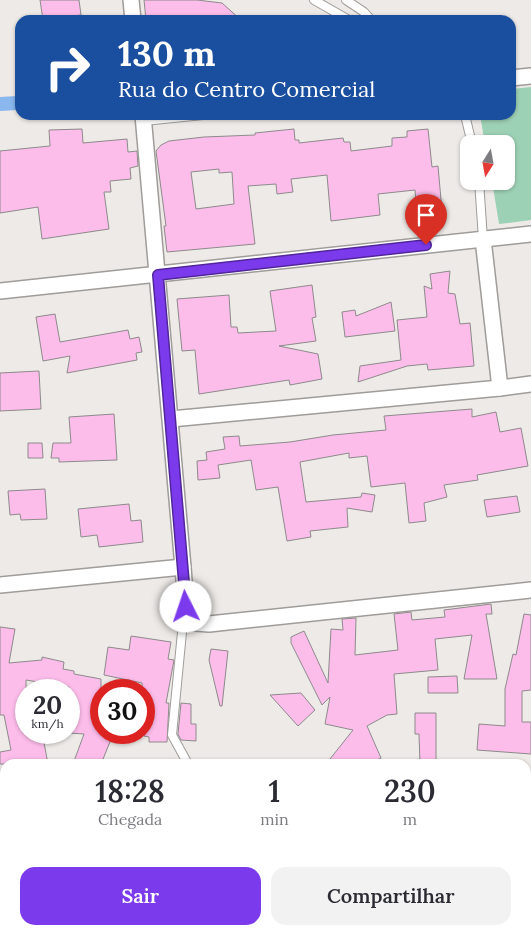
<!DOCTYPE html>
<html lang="pt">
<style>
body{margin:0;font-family:Lora,serif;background:#f2f2f3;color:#2b2b33;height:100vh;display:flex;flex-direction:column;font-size:19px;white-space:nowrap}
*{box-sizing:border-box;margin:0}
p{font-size:16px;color:#7c7c81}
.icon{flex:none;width:28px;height:28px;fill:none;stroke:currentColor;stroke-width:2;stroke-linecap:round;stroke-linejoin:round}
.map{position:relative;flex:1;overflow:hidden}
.panel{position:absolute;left:0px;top:759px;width:531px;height:176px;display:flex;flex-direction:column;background:#fff;border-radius:15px 15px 0 0;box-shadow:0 1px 4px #0004}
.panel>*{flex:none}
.hud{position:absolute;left:15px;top:15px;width:501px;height:105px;border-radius:15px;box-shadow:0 1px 4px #0004;background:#1a4fa0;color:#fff;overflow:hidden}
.needle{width:32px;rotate:191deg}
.fabs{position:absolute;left:460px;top:135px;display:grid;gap:10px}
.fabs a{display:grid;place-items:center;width:55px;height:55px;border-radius:10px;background:#fff;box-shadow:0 1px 4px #0004;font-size:25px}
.speed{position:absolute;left:15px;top:679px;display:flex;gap:10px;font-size:25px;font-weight:700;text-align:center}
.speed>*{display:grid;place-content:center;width:65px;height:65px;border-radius:50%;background:#fff;box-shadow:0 1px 4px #0004;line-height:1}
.speed small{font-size:12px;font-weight:400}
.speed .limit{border:8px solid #d22;background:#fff;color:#111}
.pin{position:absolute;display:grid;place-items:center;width:42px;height:42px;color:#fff;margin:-51px -21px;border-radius:50% 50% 50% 0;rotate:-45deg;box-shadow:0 0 5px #0007}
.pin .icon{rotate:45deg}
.me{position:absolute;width:55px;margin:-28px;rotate:356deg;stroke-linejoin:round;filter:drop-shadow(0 0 4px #0008)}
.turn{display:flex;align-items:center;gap:18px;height:105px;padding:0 20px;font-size:22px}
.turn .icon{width:65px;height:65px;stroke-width:2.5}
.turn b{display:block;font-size:35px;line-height:42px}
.eta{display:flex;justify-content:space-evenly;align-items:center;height:85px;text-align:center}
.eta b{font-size:30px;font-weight:600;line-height:35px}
.action{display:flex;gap:10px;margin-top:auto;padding:10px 20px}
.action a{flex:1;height:58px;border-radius:15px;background:#7c3aed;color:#fff;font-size:20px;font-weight:600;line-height:58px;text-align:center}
.action a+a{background:#f2f2f3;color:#2b2b33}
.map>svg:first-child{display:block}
</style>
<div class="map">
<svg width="531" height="934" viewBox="0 0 531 934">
<rect width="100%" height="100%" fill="#edeae7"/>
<!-- green -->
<polygon fill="#9dd1b5" points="531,87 531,220 499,224 492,181 506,181 506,144 485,144 480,115 511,115 511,89"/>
<!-- water -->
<polygon fill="#89b7ee" points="17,96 18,110 0,111 0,97"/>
<!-- building -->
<g fill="#fdbdeb" stroke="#8d8a8c" fill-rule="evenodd">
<polygon points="40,0 79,0 81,15 43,20"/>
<polygon points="144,0 197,0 222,3 241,20 146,20"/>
<polygon points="82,129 83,143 127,139 128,152 137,151 138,166 130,168 131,179 110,181 111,192 104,192 109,229 42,239 38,207 0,213 0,151 50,146 49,130"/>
<path d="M294,129L295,140H299V143L343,138L344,142H350L351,151L392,146V138L407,137V131L428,129L432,167L438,166L442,211L417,213L415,190L378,194L380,215L331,221L327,175L291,179L293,192L277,194L276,184L248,186L255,244L167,252L164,226H166L156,151L161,145L169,141L204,137L255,135V133ZM219,169V173L232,172L234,204L196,209L191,172Z"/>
<polygon points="450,271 448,293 455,294 460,324 470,323 474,366 428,370 427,364 407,366 358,382 360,366 401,360 397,320 427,317 424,286 432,289 430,274"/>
<polygon points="312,285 316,317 312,318 316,341 279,346 318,354 322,379 290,385 289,380 199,394 195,350 182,351 177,299 229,295 231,327 237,327 238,333 276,331 270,291"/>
<polygon points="391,302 395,331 345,337 342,312 355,310 356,316"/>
<polygon points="55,314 60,342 128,330 130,339 139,337 142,352 136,353 137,360 67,373 70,356 43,361 36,317"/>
<polygon points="39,371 41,409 0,411 0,373"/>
<polygon points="472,409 472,417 496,412 500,432 521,428 528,466 477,475 478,480 444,485 447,497 424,503 426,521 409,523 405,483 371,487 367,456 349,458 349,453 300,462 306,502 361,497 362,493 375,495 372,512 347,508 348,527 310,531 311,537 287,541 278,487 256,490 251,460 218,465 220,478 198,480 197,461 207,460 206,452 225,449 223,437 239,436 240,446 290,442 333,435 386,430 384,416"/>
<polygon points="114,414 117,460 59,462 59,458 51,458 53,443 71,443 69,417"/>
<polygon points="28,443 42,443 43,458 28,458"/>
<polygon points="45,489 47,519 21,520 20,514 10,515 8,491"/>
<polygon points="517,496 520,512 487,517 484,500"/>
<polygon points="129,504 131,521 141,520 143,542 99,547 97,535 81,537 78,509"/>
<polygon points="491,604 492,614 486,614 497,679 464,679 472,635 435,639 438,670 394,674 397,714 387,715 367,726 381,758 370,764 326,764 353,730 325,724 330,697 322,705 291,643 291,637 304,631 328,683 331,629 343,630 342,619 356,618 355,655 398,650 394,614 411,612 412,620 445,617 444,610"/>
<polygon points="524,614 531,615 531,690 522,691 522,722 531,722 531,754 477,750 479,724 505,726 505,689 513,654 516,655"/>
<polygon points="0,627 15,629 9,663 42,660 42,657 64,662 63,669 74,671 74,674 101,679 101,732 114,732 101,764 73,764 84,734 69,733 69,687 26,680 26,732 42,732 48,764 0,764 0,752 11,750 4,715 0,715"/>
<polygon points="131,636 171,642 168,659 174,660 166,703 169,703 167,742 149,742 149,737 144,736 142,683 104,675 108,647 129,650"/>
<polygon points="211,649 228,651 222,706 220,706 209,660"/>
<polygon points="457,676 458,693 428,693 428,677"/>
<polygon points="301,693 315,710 298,726 270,695"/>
<polygon points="181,703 191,704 191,724 196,724 196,741 181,740 178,734"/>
<polygon points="415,713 436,713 436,764 420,764 419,734 415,734"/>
</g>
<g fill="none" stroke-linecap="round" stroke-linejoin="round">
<defs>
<g id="service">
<polyline points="314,0 349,20"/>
<polyline points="346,0 364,12 371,20"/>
<polyline points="465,115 472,144"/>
<polyline points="144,121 203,115"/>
<polyline points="479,181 483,239"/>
<polyline points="183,622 172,735 188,764"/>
<polyline points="526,915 531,898"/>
<polyline points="240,930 242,934"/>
<polyline points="521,934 522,930"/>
</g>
<g id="minor">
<polyline points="131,0 133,20"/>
<polyline points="511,78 531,76"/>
<polyline points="143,115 183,567 186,607 183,622 209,624 531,590"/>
<polyline points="0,291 531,234"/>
<polyline points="500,388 531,384"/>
<polyline points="171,419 500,388 483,239"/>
<polyline points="0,585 183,567"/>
</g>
</defs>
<!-- service casing -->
<use href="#service" stroke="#9f9c99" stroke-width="10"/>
<!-- minor casing -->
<use href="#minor" stroke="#9f9c99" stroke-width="18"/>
<!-- service -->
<use href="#service" stroke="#fff" stroke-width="8"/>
<!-- minor -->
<use href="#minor" stroke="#fff" stroke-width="15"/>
</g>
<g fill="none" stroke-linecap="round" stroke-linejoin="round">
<defs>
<polyline id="route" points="186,607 158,275 426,245"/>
</defs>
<!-- route casing -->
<use href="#route" stroke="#51269a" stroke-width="12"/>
<!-- route -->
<use href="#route" stroke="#7c3aed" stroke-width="9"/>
</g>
</svg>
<div class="fabs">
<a><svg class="needle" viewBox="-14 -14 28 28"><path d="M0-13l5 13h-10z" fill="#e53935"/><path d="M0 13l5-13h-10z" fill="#7c7c81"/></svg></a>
</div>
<div class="speed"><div>20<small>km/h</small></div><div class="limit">30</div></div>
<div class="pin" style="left:426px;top:245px;background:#d93025"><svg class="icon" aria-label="arrive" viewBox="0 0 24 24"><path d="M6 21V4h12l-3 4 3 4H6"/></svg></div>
<svg class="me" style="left:186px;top:607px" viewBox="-20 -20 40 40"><circle r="19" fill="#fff"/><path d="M0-13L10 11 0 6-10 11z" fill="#7c3aed"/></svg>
<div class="hud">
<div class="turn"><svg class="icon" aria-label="right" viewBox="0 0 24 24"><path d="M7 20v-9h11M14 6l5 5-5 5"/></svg><div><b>130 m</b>Rua do Centro Comercial</div></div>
</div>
<section class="panel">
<div class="eta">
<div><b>18:28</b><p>Chegada</p></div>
<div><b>1</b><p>min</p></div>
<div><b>230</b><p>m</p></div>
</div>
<div class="action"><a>Sair</a><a>Compartilhar</a></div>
</section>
</div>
